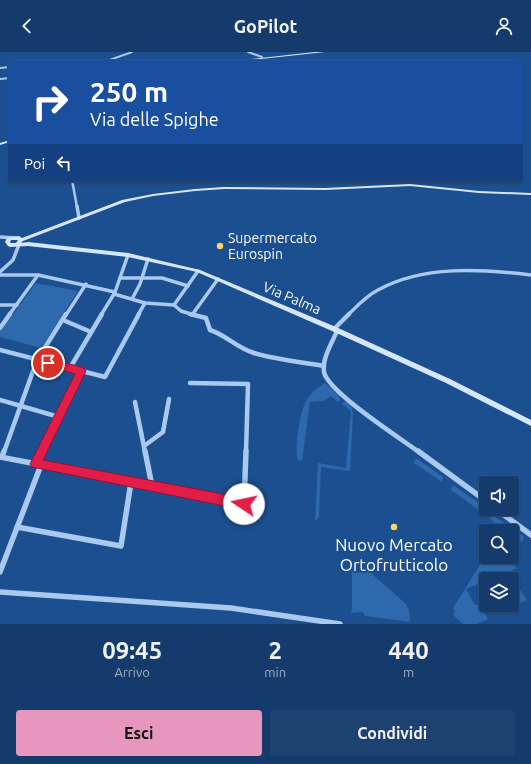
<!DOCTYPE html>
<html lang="it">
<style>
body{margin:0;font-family:Ubuntu,sans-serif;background:#1d4271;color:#f1f3f6;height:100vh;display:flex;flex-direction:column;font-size:15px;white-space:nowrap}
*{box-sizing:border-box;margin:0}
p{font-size:13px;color:#9dadc1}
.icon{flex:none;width:22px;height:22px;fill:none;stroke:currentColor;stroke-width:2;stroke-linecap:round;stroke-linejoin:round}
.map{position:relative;height:572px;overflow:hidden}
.sheet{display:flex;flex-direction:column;background:#143b6b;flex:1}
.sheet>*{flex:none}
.banner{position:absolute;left:8px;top:8px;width:515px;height:122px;border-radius:4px;box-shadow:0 1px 3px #0004,0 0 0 1px #33557e;background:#1a4fa0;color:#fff;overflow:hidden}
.buttons{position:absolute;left:479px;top:424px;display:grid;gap:8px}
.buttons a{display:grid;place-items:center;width:40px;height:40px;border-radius:4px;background:#143b6b;box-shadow:0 1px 3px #0004,0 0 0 1px #33557e;font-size:20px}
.pin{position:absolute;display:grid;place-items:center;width:34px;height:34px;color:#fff;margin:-17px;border:2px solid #fff;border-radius:50%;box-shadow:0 1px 4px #0007}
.me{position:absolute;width:44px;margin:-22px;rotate:281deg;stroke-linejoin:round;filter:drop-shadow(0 0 3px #0008)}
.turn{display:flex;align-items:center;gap:14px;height:84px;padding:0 16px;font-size:18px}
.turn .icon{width:52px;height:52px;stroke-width:2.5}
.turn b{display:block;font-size:28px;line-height:34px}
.then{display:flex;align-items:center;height:38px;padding:0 16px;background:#0003;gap:8px;font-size:15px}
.eta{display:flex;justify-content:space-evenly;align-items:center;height:68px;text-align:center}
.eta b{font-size:24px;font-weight:700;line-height:28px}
.button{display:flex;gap:8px;margin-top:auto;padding:8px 16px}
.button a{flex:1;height:46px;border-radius:4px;background:#e797bd;color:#111;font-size:16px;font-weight:700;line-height:46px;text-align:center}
.button a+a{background:#1d4271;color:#f1f3f6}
header{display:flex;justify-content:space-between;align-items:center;height:52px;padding:0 16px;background:#143b6b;font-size:18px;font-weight:700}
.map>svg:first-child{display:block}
</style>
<header><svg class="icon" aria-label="back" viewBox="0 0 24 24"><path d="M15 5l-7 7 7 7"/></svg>GoPilot<svg class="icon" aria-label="person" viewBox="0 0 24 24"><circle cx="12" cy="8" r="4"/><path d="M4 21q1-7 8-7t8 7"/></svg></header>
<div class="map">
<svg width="531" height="572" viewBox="0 0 531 572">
<rect width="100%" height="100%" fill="#1b4f8f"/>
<!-- green -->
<g fill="#2e69ad">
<polygon points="36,231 78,239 41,296 0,285 0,280"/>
<path d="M325,331L339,344L340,347L338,350L331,344L324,349L310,350L302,409L298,408C294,395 300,356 308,346C312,340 319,335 325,331Z"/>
<polygon points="345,349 351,353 353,362 350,419 321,415 319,466 315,469 318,411 346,416 351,359 342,352"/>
<polygon points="416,406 443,425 442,430 414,411"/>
<polygon points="453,433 482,453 480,459 451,438"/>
<polygon points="491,462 523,484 524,486 522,490 512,484 512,479 505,479 490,467"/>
<polygon points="486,503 486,505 508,505 507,507 517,516 491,527 486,527 486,529 466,537 475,553 479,552 488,567 477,572 463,572 453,563 455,559 453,556"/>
<polygon points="364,515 406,552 409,558 410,570 365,564 363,560 350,561 352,558 352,518 359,521"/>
<polygon points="514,529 527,548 503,559 500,553 512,553 512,530"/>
</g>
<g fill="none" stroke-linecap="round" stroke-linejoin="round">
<!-- street-far4 -->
<g stroke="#a9c9ee" stroke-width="2">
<polyline points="248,0 262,5"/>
<polyline points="104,10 132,0"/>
<polyline points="0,16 10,15"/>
<polyline points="0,27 10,26"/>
</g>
<!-- street-far3 -->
<polyline stroke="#a9c9ee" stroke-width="2.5" points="72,128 77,155"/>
<!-- street-far2 -->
<g stroke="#a9c9ee" stroke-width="3.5">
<polyline points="77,154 79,166"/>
<polyline points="0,185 16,186"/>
<polyline points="0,220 13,208 20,190"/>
<polyline points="0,223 38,223 115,240 114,242 145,251 174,253 181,259 194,263"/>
<polyline points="120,226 162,226 188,234"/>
<polyline points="115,240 128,203"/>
<polyline points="132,247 140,232 148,207"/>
<polyline points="0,253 17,253"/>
<polyline points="174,253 198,219"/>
<polyline points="9,263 38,223"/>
<polyline points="66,263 86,232"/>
<polyline points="101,263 114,242"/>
<polyline points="138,263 145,251"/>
<polyline points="192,263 218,227"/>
<path d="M348,263C357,254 366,244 378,238C423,213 481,217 531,223"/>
</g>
<!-- street-far1 -->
<g stroke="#a9c9ee" stroke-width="4.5">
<path d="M190,262L206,266L210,278C226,283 237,296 254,301C276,308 301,310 324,314"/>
<polyline points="63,268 91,280"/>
<polyline points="0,276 10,262"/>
<polyline points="334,277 349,262"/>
<path d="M337,279C332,291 322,306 324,320C328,340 400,386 419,400"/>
<polyline points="0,298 105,325 139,262"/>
<polyline points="70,316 102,262"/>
<polyline points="190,331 248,332 246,400"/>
<polyline points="0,348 59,365"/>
<polyline points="135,350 145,400"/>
<polyline points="144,394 163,380 169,347"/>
<polyline points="4,400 37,308 66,262"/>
<polyline points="42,400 82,319"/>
</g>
<!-- street -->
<g stroke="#a9c9ee" stroke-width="5.5">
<polyline points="145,399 152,434"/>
<polyline points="418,399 486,449"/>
<polyline points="0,405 244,452 246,399"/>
<polyline points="2,405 4,399"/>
<polyline points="36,412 42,399"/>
<polyline points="496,457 531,483"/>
<polyline points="17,475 121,494 131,430"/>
<polyline points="0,520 41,413"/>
<polyline points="0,540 231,556 340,572"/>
</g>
<!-- secondary -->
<g fill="#d6e6fa" fill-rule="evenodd">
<polygon points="315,0 325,0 234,10 224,10"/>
<polygon points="10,88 10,90 0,93 0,91"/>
<path d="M410,132L479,139L531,141V143L479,141L410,134L325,138L224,137L195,139L153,144L125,150L23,189L21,191L28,190L128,201L200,218L336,275L450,327L531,368V374L446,331L332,279L197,220L128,205L28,194L10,195L8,194L5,190L7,186L19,184L22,186L122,148L153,142L195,137L224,135L325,136ZM11,188H18L16,191H11L10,190Z"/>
</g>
</g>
<!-- route -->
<polygon fill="#e11d48" stroke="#92132f" points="48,307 82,315 86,319 43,408 244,446 248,448 250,452 248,456 244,458 32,415 30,412 75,322 45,313 44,311"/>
<!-- markers -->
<g fill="#ffd166" stroke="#1b4f8f" stroke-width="1.5">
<circle cx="220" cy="194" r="4"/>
<circle cx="394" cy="475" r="4"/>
</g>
<g text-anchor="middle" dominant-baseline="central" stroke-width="4" stroke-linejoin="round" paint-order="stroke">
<!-- poi labels -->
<g font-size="14" fill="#fff" stroke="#1b4f8f" text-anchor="start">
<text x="228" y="186">Supermercato<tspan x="228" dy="16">Eurospin</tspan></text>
</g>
<!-- street labels -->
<g font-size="14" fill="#fff" stroke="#1b4f8f">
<text transform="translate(292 246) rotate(23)">Via Palma</text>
</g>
<!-- near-poi labels -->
<g font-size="17" fill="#fff" stroke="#1b4f8f">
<text x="394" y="492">Nuovo Mercato<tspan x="394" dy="20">Ortofrutticolo</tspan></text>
</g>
</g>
</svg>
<div class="buttons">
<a><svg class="icon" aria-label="sound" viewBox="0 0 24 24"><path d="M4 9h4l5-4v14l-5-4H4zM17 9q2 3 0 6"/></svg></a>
<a><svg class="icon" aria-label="search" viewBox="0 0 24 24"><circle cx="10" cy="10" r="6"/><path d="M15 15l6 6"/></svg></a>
<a><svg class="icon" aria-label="layers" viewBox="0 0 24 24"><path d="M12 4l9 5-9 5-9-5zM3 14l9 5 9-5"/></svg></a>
</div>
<div class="pin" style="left:48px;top:311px;background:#d93025"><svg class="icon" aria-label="arrive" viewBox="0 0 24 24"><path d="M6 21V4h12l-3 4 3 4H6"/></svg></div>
<svg class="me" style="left:244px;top:452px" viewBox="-20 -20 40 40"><circle r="19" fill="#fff"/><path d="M0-13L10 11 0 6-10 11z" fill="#e11d48"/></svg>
<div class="banner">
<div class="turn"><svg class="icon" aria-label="right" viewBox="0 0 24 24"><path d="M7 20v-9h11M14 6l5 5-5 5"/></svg><div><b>250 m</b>Via delle Spighe</div></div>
<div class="then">Poi<svg class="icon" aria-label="left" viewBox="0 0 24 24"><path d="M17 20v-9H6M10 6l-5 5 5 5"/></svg></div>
</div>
</div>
<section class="sheet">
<div class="eta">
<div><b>09:45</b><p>Arrivo</p></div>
<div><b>2</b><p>min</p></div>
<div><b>440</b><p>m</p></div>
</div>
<div class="button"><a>Esci</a><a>Condividi</a></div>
</section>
